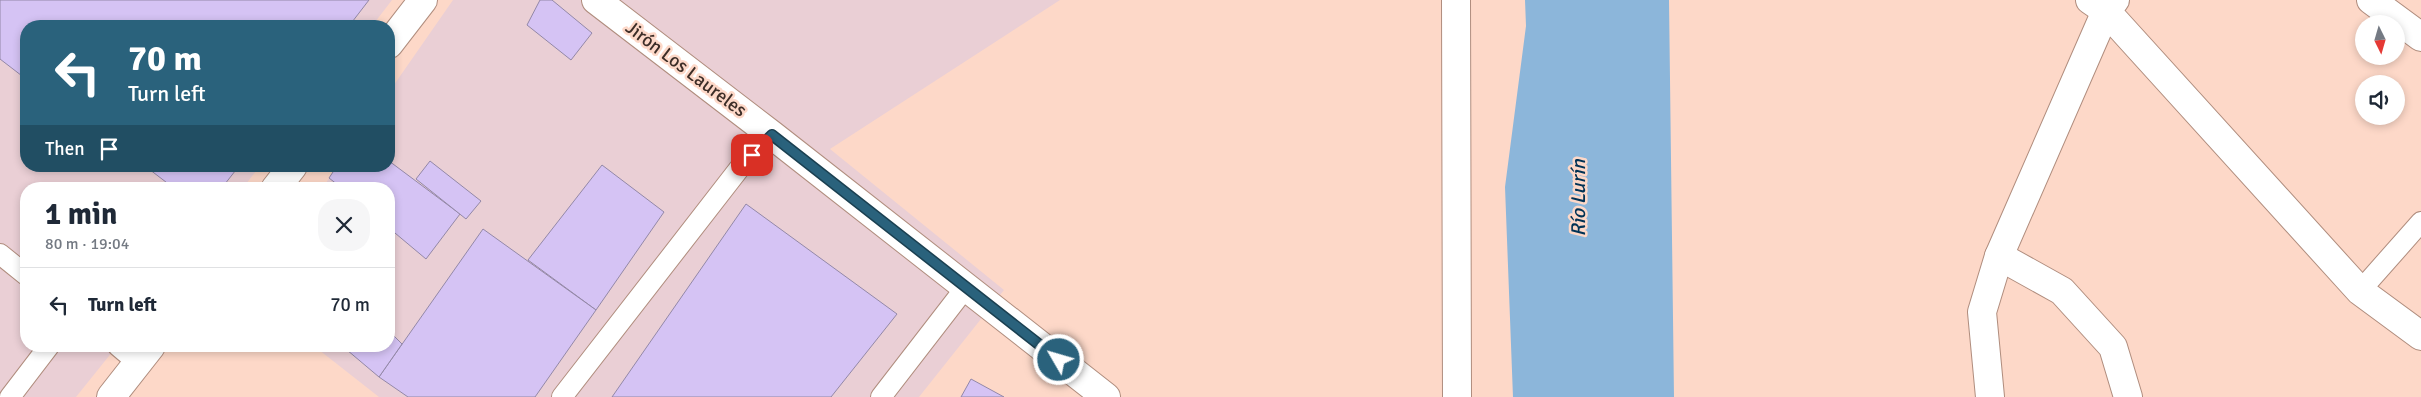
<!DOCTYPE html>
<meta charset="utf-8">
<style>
body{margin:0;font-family:Signika,sans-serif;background:#f6f6f7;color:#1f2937;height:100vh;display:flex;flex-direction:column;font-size:19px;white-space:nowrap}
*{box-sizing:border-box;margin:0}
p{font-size:16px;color:#747a83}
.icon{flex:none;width:28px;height:28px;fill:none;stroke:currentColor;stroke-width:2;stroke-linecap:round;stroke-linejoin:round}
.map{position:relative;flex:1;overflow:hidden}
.panel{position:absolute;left:20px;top:182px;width:375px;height:170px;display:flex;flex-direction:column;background:#fff;border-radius:20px;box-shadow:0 2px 8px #0003}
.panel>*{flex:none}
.guide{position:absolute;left:20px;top:20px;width:375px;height:152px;border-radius:20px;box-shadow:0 2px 8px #0003;background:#2a627c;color:#fff;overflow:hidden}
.needle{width:32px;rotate:175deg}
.buttons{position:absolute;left:2355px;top:15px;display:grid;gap:10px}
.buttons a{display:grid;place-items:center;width:50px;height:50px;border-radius:50%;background:#fff;box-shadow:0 2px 8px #0003;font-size:25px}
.pin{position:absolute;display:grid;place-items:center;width:42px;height:42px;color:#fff;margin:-21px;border-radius:10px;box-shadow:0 2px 8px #0006}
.me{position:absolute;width:55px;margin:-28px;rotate:308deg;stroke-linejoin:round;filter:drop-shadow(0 0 4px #0008)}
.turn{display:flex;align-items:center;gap:18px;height:105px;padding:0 25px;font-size:22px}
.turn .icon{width:65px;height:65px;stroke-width:2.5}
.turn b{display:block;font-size:35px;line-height:42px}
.then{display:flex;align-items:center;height:48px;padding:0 25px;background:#0003;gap:10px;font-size:19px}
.round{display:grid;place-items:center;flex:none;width:52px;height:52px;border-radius:20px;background:#f6f6f7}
.summary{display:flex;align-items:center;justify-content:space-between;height:85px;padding:0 25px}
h1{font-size:30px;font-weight:800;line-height:38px}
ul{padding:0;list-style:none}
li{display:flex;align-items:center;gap:15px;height:75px;padding:0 25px;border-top:1px solid #e0e1e3}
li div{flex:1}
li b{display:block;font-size:19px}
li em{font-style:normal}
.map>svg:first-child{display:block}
</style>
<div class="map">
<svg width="2421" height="397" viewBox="0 0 2421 397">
<rect width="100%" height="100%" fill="#fdd8c8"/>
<!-- industrial -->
<g fill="#eacfd5">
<polygon points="0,0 392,0 372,26 26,26 26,166 260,166 242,189 26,189 26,346 117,346 76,397 0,397"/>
<polygon points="453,0 1060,0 830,149 1004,290 919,397 379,397 314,346 389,346 389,189 322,189 337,166 389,166 389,92"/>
</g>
<!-- water -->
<polygon fill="#8cb6da" points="1525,0 1669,0 1674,397 1513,397 1505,187 1526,26"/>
<!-- building -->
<g fill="#d5c3f4" stroke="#9388a7">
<polygon points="0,0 369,0 349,26 26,26 26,79 0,59"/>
<polygon points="540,0 552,0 592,33 571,60 527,25"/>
<polygon points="389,161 460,214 426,259 389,228 389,189 343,189 329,178 337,166 389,166"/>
<polygon points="430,161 481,201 466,219 416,179"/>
<polygon points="602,165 664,212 596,310 528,260"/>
<polygon points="145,166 239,166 221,189 175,189"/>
<polygon points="746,204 897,314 831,397 612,397"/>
<polygon points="483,229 596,310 535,397 408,397 379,377"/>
<polygon points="389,331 402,344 379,377 347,350 350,346 389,346"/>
<polygon points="971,379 1004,397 961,397"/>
</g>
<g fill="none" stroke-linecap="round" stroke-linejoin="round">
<defs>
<g id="service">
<polyline points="0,254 26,275"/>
<polyline points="2360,291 2421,222"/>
<polyline points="118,346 138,363"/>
<polyline points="10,397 49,346"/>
<polyline points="562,397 742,165 772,135"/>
<polyline points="881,397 966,287"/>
</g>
<g id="minor">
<polyline points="596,0 772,135 1106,397"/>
<polyline points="1456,0 1457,397"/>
<polyline points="2090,0 2106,11 2360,291 2421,336"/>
<polyline points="2371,0 2421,37"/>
<polyline points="389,44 423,0"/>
<polyline points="275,189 293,166"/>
<polyline points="1999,256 2062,291 2113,347 2128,397"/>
<polyline points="111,397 151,346"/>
<polyline points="1990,397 1982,312 1999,256 2106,11 2115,0"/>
</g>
</defs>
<!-- service casing -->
<use href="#service" stroke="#b08d7e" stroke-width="22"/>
<!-- minor casing -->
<use href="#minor" stroke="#b08d7e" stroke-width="30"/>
<!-- service -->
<use href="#service" stroke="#fff" stroke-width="20"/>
<!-- minor -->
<use href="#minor" stroke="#fff" stroke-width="28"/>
</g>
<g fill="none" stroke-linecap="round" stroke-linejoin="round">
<defs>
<polyline id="route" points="752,155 772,135 1059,360"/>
</defs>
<!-- route casing -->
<use href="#route" stroke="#1b4051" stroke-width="12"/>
<!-- route -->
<use href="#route" stroke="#2a627c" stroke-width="9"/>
</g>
<g text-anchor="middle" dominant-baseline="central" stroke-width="5" stroke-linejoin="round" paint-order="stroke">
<!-- street labels -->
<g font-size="19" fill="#3d2e28" stroke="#fdd8c8">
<text transform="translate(686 69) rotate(37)">Jirón Los Laureles</text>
</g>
<!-- water labels -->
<g font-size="20" font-style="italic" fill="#003255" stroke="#fdd8c8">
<text transform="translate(1578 198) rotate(-90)">Río Lurín</text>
</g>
</g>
</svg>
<div class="buttons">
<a><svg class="needle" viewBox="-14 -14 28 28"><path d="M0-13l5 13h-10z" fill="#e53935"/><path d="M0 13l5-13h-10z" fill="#747a83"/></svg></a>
<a><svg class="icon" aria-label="sound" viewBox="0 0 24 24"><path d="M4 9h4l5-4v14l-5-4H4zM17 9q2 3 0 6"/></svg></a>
</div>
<div class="pin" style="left:752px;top:155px;background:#d93025"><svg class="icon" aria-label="arrive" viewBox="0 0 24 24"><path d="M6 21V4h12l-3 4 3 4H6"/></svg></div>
<svg class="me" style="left:1059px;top:360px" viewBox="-20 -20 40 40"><circle r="17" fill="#2a627c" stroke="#fff" stroke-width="3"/><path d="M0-11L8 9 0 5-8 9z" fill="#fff"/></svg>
<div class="guide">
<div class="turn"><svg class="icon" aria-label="left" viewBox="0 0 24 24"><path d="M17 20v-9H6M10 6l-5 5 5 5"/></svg><div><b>70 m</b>Turn left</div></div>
<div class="then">Then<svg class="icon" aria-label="arrive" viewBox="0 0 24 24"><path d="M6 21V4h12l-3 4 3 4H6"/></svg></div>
</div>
<section class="panel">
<div class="summary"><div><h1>1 min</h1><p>80 m · 19:04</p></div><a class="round"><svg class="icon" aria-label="close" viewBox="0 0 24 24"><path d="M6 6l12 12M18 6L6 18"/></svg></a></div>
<ul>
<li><svg class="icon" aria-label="left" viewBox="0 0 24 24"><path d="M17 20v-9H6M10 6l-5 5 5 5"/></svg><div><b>Turn left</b></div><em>70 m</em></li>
</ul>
</section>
</div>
